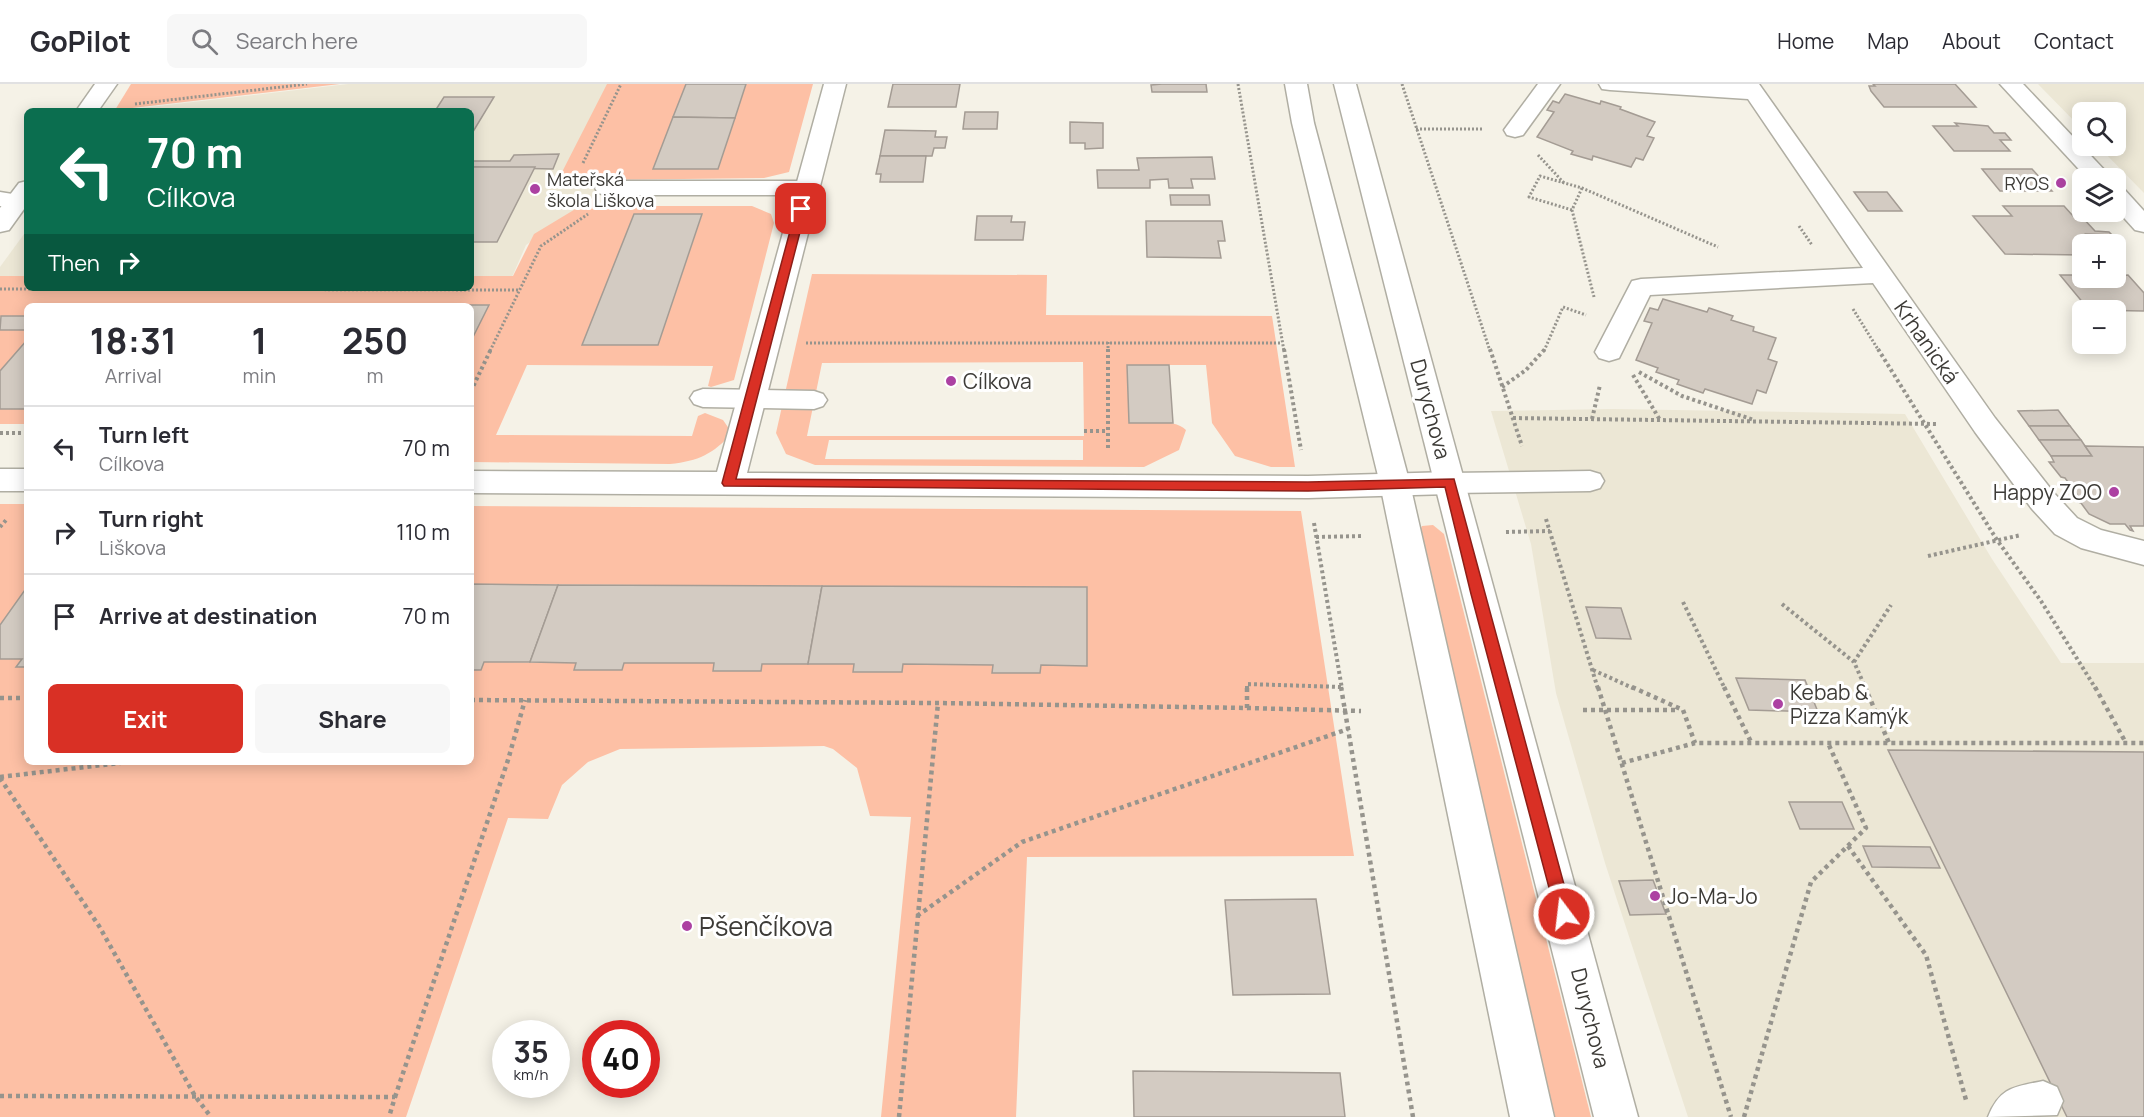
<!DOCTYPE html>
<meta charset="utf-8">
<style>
body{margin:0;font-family:Manrope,sans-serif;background:#f7f7f7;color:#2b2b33;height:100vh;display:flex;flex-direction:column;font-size:22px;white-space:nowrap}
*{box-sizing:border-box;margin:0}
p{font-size:20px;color:#7c7c81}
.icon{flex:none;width:33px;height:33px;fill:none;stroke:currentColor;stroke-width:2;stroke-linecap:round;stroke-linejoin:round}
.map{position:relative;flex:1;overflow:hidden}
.panel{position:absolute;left:24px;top:219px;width:450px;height:462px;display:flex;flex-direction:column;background:#fff;border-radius:9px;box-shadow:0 3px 15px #0003}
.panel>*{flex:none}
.banner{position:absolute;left:24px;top:24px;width:450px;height:183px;border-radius:9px;box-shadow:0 3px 15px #0003;background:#0b6e4f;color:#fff;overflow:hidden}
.buttons{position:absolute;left:2072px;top:18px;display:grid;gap:12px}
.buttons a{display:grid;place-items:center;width:54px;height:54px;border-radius:9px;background:#fff;box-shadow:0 3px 15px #0003;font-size:30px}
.speed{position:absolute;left:492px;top:936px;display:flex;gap:12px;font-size:30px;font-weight:700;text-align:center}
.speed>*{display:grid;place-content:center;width:78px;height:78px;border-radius:50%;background:#fff;box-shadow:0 3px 15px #0003;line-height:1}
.speed small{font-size:15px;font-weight:400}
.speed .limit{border:9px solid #d22;background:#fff;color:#111}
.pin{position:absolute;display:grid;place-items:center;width:51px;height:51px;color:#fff;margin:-26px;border-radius:12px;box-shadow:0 3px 9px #0006}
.me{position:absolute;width:66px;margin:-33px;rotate:345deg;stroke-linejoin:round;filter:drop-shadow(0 0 4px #0008)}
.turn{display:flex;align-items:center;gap:21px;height:126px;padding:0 24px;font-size:27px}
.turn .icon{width:78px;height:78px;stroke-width:2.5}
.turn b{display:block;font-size:42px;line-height:51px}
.then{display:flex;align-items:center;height:57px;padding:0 24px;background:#0003;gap:12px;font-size:22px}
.eta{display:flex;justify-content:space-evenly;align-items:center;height:102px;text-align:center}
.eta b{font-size:36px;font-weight:700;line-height:42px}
.cta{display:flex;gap:12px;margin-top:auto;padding:12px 24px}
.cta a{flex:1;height:69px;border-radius:9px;background:#d93025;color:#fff;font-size:24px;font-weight:700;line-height:69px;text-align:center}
.cta a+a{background:#f7f7f7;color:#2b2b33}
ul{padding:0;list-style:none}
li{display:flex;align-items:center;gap:18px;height:84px;padding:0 24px;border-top:2px solid #e1e1e2}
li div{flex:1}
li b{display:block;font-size:22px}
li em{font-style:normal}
header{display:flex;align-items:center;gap:36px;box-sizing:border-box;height:84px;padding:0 30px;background:#fff;border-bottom:2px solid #e1e1e2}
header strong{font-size:28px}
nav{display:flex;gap:33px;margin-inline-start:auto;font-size:21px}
.search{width:420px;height:54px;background:#f7f7f7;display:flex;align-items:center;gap:15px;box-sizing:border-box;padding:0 21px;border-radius:9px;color:#7c7c81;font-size:22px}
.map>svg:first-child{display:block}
</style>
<header>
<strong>GoPilot</strong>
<div class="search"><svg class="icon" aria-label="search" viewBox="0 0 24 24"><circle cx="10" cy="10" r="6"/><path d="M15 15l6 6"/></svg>Search here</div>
<nav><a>Home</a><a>Map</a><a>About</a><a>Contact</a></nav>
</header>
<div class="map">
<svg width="2144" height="1033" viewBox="0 0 2144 1033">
<rect width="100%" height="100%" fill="#f5f2e7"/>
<!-- built -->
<g fill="#ece7d5">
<polygon points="348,0 609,0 603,95 594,115 526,161 512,193 471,193 471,27 115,27"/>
<polygon points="2038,0 2144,0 2144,109 2098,62 2115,62 2115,28 2082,28 2082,45"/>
<polygon points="27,146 27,192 0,192 0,183"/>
<polygon points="1613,325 1905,330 1992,475 2061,579 2144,579 2144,1033 1688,1033 1605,779 1556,609 1531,460 1491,327"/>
</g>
<!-- green -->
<g fill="#fdc0a5" fill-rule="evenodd">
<polygon points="131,0 340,0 115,26"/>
<polygon points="607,0 686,0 654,85 718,85 746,0 813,0 789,88 764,94 603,96 560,92"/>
<path d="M592,115L597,122H752L771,130L774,139L734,296L711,303L708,302L713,282L527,281L496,351L692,352L698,332L705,329L723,336L732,349C713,370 699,377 670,380L471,378V257L488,221L234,222L235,220H195L193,222L58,220L56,222H27V232L0,233V192H27V204H471V192H513L534,150ZM634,130L702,131L658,261H583Z"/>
<path d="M812,190L1047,191L1046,231L1272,232L1295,383H1271L1235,372L1212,339L1206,281H1127L1129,339C1145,339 1174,334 1186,346L1179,366L1144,383L815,381L786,370L776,349ZM1083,278L1084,352H807L822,279ZM1083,356V376L825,375L829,356Z"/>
<polygon points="0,246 27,246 27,256 0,287"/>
<rect x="0" y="325" width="27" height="15"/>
<polygon points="0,420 27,420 27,503 0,541"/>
<polygon points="471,422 1301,427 1354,772 1027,773 1016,1033 881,1033 911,733 870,732 857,684 833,665 824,662 620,665 588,678 562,701 548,735 508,734 406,1033 0,1033 0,575 22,575 17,583 27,583 27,678 471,678 471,586 481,586 484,578 576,579 574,586 622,586 624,579 714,579 713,587 760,587 762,580 854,580 853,588 901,588 903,580 993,581 993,589 1040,589 1041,581 1087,581 1087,503 471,500"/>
<polygon points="1433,441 1444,450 1591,1033 1555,1033 1417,452 1422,442"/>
</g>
<!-- building -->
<g fill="#d3cbc2" stroke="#a49c94" stroke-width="1.5">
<polygon points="686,0 746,0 735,34 673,33"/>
<polygon points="893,0 960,0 956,23 888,23"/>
<polygon points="1162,0 1206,0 1207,8 1152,8 1151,1"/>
<polygon points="1873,0 1955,0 1976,23 1884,23 1871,7 1869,2 1875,2"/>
<polygon points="1565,10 1600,20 1601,17 1621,23 1620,25 1655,38 1647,52 1654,54 1643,76 1636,74 1631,83 1593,72 1592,76 1571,70 1573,67 1537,53 1554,28 1547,26 1553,17 1559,19"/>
<polygon points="444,13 494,13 471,51 471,27 435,27"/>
<polygon points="965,28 998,28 997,45 963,45"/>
<polygon points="673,33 735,34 718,85 653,85"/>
<polygon points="1070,38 1103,39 1103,64 1085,65 1085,59 1070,59"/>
<polygon points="1955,39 1988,42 1994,49 2005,49 2011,56 2000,56 2010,67 1954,67 1933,42 1958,42"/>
<polygon points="885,46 936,47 935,53 947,53 945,64 934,64 932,72 880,72"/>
<polygon points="559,70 553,85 471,83 471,77 510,77 514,71"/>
<polygon points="880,72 926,72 923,98 880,98 881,90 876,90"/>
<polygon points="1212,73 1215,95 1191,95 1193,104 1169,104 1168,95 1150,96 1150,104 1098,104 1097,86 1139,86 1137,74"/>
<polygon points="471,83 535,83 497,158 471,158"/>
<polygon points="1982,85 2032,85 2052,107 2000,107"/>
<polygon points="1854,108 1887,108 1902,127 1868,127"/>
<polygon points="1170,111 1209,111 1210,121 1171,121"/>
<polygon points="2003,122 2064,122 2073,132 2081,132 2095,147 2109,148 2112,151 2086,150 2096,160 2082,160 2082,171 2005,170 1973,132 2012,132"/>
<polygon points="634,130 702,130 658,261 582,261"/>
<polygon points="977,132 1012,132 1011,138 1025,138 1023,156 975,156"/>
<polygon points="1146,137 1222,137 1225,157 1218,157 1221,174 1147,173"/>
<polygon points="2078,187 2082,187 2082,194 2128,191 2144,209 2144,227 2089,226 2060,191 2082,191"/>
<polygon points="1663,215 1707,228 1709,224 1733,232 1731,236 1754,243 1753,247 1776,254 1768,275 1777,278 1766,309 1757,306 1752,320 1705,305 1703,309 1677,300 1679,296 1656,288 1658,284 1636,276 1652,239 1644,237 1650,224 1658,226"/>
<polygon points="58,220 130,220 129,222 56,222"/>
<polygon points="195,220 236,220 234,222 193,222"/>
<polygon points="286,220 360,221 285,222"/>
<polygon points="414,221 489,221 471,257 471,222"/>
<polygon points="1,232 27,232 27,246 0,246"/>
<polygon points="27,256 27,325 0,325 0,287"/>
<polygon points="1127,281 1169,281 1173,339 1129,339"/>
<polygon points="2058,326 2070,342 2029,342 2018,327"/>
<polygon points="2029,342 2070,342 2081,356 2039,356"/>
<polygon points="2039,356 2081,356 2092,372 2051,372"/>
<polygon points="2085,362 2144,363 2144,442 2130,442 2133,447 2130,446 2125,440 2110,440 2089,430 2081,419 2078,418 2076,417 2081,416 2065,394 2061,393 2049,378 2054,378 2051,372 2092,372"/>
<polygon points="471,500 558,501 530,578 484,578 481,586 471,586"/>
<polygon points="558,501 822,502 808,580 762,580 761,587 713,587 714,579 624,579 622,586 574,586 576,579 530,578"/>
<polygon points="822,502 1087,503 1087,582 1041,581 1040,589 992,589 993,581 903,580 902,588 853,588 854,580 808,580"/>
<polygon points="27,503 27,583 16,583 22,575 0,575 0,541"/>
<polygon points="1586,523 1621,524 1631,555 1596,554"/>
<polygon points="1736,594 1805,596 1818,628 1749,626"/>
<polygon points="1888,666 2144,668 2144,1033 2067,1033"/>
<polygon points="1789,718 1842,718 1854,745 1800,745"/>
<polygon points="1863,762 1930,763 1940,784 1872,783"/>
<polygon points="1653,796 1666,830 1630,831 1619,797"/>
<polygon points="1316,815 1330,910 1233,911 1225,816"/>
<polygon points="1133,987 1340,989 1345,1033 1134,1033"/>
</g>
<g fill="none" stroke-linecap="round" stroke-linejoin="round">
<defs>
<g id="lane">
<polygon points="606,97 806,97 814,99 817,104 814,109 806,111 606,111 598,109 595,104 598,99"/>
<polygon points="0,108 25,112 27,118 25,122 17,124 0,122"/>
<polygon points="703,305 814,307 823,310 827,316 823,322 814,325 703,323 694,320 690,314 694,308"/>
<polygon points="1590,387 1600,390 1604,397 1600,404 1590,407 1450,409 1440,406 1436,399 1440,392 1450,389"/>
<path d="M2043,997L2057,1003L2063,1017L2057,1031L1988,1033C2000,1003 2014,1003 2043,997Z"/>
</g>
<g id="street">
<polygon points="95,0 117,0 98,27 76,27"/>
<polygon points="824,0 846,0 747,389 1308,392 1450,388 1461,391 1465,399 1461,407 1450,410 1308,414 471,409 471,387 717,388"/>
<polygon points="1538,0 1560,0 1523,51 1515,53 1507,51 1504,46"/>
<polygon points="1599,0 1759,0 1995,334 2054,409 2077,434 2101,446 2144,457 2144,481 2081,464 2055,450 2032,425 1975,348 1873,199 1650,211 1619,274 1609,277 1599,274 1595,268 1632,197 1641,195 1863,184 1748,15 1610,6 1602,5"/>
<polygon points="2000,0 2023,0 2112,94 2087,94"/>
<polygon points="27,97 27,121 9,146 0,148 0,124 19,99"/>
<polygon points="2115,103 2124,105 2144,127 2144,148 2135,146 2115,124"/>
<rect x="0" y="385" width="27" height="22"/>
</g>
<g id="secondary">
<polygon points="1285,0 1307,0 1314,39 1410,400 1554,1033 1510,1033 1380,400 1292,39"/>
<polygon points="1334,0 1356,0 1638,1033 1594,1033"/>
</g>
</defs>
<!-- lane casing -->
<use href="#lane" stroke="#b0aea3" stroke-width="3"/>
<!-- street casing -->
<use href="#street" stroke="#b0aea3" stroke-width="3"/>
<!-- secondary casing -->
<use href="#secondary" stroke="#b0aea3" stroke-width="3"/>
<!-- path-far2 -->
<g stroke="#96948d" stroke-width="3" stroke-dasharray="2 2" stroke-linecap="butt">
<polyline points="1238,0 1284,267"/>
<polyline points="1402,0 1490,267"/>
<polyline points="135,20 307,0"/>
<polyline points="1416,45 1482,45"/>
<polyline points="1538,71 1564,99"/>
<polyline points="583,79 621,0"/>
<polyline points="1582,104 1572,126 1594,213"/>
<polyline points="1572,126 1529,113 1540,92 1582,104 1718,163"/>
<polyline points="1799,142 1812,161"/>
<polyline points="0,205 519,206"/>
<polyline points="1853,225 1879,267"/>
<polyline points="1108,258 1108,267"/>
<polyline points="806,259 1282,259"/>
<polyline points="490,267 541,162 588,130"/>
<polyline points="1544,267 1563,223 1586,231"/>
</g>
<!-- path-far1 -->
<g stroke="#96948d" stroke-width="4" stroke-dasharray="3 3" stroke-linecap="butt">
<polyline points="1108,265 1108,366"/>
<polyline points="1284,265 1301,366"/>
<polyline points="1490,265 1522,362"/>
<polyline points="1878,265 1997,456 2041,517 2096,605"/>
<polyline points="1639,288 1682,312 1754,336"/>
<polyline points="1633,291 1660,336"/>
<polyline points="1502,303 1526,286 1545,265"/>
<polyline points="471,307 491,265"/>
<polyline points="1513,334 1938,340"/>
<polyline points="1592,335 1600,301"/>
<polyline points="1084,347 1107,347"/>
<polyline points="0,349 27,349"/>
<polyline points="1546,435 1598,605"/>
<polyline points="1314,439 1342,605"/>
<polyline points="0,443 7,435"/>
<polyline points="1506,448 1550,447"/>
<polyline points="1316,453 1364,452"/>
<polyline points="1928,472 2021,451"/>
<polyline points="1683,518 1725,605"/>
<polyline points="1782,520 1854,578 1866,605"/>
<polyline points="1854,578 1891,521"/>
<polyline points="1593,586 1635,605"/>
<polyline points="1247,605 1247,600 1341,603"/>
</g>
<!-- path -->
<g stroke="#96948d" stroke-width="4.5" stroke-dasharray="4 4" stroke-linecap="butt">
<polyline points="1341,603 1413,1033"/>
<polyline points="1598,603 1731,1033"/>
<polyline points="1632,603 1683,626 1695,659"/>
<polyline points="1724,603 1751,658"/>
<polyline points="1865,603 1889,659"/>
<polyline points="2095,603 2126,659"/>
<polyline points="0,614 27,614"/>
<polyline points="471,616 938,619 1247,624 1247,603"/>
<polyline points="1247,624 1361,627"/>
<polyline points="1583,626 1679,626"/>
<polyline points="1622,679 1695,659 2144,659"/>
<polyline points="0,693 128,678"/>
<polyline points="0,694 99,842 195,1012 211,1033"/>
<polyline points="1848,762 1926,871 1966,1016"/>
<polyline points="917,832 1022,758 1348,645"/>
<polyline points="0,1012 395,1013 389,1033"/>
<polyline points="395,1013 508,676 525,616"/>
<polyline points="899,1033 938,619"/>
<polyline points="1744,1033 1811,798 1866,744 1828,659"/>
</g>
<!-- lane -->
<use href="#lane" fill="#fff" fill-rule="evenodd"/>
<!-- street -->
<use href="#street" fill="#fff" fill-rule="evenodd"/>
<!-- secondary -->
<use href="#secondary" fill="#fff" fill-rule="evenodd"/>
</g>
<!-- route -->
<polygon fill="#d93025" stroke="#8d1f18" stroke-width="1.5" points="801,122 806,125 736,395 1308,398 1454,395 1572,830 1570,835 1564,838 1558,835 1556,830 1471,510 1445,403 1308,407 724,402 722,399 796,125"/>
<!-- markers -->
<g fill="#ac41a2" stroke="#fff" stroke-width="2">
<circle cx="2061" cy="99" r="6"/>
<circle cx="535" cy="105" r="6"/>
<circle cx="951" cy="297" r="6"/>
<circle cx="2114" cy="408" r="6"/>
<circle cx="1778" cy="620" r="6"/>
<circle cx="1655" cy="812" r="6"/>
<circle cx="687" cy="842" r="6"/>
</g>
<g text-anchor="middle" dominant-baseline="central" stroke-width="6" stroke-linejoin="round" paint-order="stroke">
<!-- far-poi labels -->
<g font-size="18" fill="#3d3b37" stroke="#fff" text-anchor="start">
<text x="547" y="95">Mateřská<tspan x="547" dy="21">škola Liškova</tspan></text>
<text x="2049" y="99" text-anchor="end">RYOS</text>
</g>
<!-- street labels -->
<g font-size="21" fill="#3d3b37" stroke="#fff">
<text transform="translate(1927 258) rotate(55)">Krhanická</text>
<text transform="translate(1431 325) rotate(75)">Durychova</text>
<text transform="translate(1591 934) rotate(76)">Durychova</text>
</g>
<!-- poi labels -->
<g font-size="21" fill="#3d3b37" stroke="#fff" text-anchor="start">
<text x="963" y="297">Cílkova</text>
<text x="2102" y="408" text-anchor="end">Happy ZOO</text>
<text x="1790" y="608">Kebab &amp;<tspan x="1790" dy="24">Pizza Kamýk</tspan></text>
<text x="1667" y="812">Jo-Ma-Jo</text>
</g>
<!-- near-poi labels -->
<g font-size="26" fill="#3d3b37" stroke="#fff" text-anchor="start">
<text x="699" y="842">Pšenčíkova</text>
</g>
</g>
</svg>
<div class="buttons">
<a><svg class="icon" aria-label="search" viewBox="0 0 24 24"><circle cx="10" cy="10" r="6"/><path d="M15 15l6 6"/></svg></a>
<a><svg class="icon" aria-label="layers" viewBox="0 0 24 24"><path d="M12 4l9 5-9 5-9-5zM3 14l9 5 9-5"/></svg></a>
<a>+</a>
<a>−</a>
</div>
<div class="speed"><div>35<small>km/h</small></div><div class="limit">40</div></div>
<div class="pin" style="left:801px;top:125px;background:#d93025"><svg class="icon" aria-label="arrive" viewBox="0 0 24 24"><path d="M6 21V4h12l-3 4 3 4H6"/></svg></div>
<svg class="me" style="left:1564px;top:830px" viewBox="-20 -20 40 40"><circle r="17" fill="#d93025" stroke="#fff" stroke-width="3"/><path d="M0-11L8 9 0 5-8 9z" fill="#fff"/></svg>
<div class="banner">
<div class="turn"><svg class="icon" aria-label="left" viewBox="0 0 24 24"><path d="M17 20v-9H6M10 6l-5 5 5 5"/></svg><div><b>70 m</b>Cílkova</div></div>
<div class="then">Then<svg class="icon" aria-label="right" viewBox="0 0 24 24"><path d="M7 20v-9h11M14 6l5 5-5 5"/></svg></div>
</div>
<section class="panel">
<div class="eta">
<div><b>18:31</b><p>Arrival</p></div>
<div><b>1</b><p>min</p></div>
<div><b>250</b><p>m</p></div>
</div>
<ul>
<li><svg class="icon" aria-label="left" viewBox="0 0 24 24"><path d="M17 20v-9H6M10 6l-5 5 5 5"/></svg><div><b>Turn left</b><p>Cílkova</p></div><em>70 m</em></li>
<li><svg class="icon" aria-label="right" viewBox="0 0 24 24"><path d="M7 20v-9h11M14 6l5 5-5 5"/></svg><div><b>Turn right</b><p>Liškova</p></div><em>110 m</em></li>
<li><svg class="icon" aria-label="arrive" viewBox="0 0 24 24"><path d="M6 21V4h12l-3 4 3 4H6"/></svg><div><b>Arrive at destination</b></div><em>70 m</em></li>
</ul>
<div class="cta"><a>Exit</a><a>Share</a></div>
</section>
</div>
